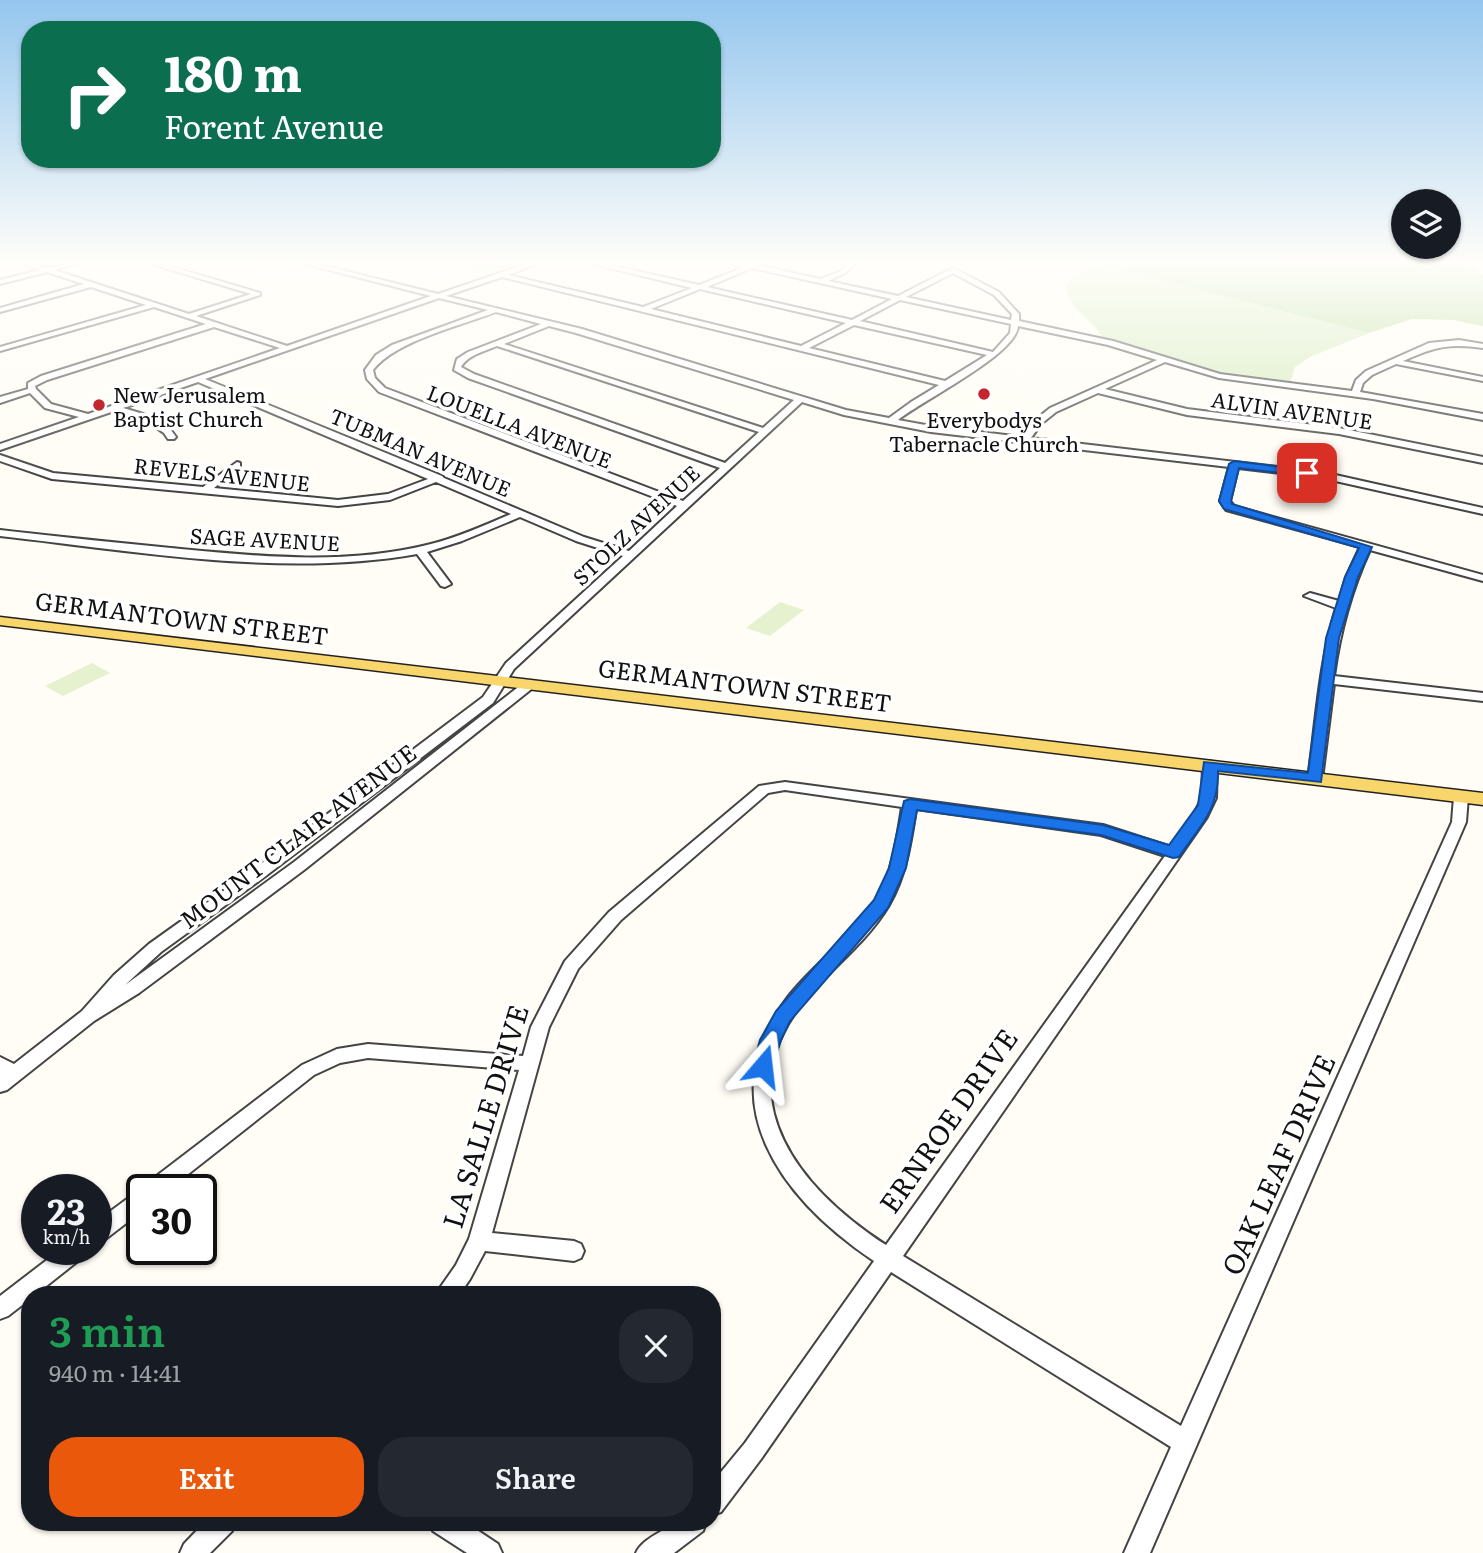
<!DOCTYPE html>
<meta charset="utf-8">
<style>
body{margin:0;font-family:Literata,serif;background:#242831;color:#f1f3f6;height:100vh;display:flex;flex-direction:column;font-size:26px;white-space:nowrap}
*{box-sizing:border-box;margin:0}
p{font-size:23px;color:#9ea1a6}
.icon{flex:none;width:38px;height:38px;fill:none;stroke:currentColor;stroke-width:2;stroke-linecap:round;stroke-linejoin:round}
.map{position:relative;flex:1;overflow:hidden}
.panel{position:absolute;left:21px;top:1286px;width:700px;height:245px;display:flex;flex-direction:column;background:#171b24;border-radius:28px;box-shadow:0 2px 5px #0004}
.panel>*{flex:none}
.banner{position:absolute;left:21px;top:21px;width:700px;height:147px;border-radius:28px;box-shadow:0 2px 5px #0004;background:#0b6e4f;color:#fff;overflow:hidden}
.tools{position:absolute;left:1391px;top:189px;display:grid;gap:14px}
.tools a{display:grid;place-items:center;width:70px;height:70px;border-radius:50%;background:#171b24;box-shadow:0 2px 5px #0004;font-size:35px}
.speed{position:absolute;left:21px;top:1174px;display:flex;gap:14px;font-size:35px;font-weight:700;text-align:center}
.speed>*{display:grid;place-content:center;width:91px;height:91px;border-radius:50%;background:#171b24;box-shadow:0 2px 5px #0004;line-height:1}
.speed small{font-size:18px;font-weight:400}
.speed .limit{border:4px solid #111;border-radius:10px;background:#fff;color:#111}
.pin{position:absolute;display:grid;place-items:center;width:60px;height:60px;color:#fff;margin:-30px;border-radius:14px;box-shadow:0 4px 10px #0006}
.me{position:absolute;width:77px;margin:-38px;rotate:17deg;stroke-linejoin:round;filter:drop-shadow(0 0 5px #0008)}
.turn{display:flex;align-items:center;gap:24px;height:147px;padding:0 28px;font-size:32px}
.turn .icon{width:91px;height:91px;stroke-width:2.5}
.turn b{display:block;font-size:49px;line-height:60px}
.round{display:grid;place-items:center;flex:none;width:74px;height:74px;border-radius:28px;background:#242831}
.overview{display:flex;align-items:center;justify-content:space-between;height:119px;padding:0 28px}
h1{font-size:42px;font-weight:600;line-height:52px;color:#1e9e55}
.action{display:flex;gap:14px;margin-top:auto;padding:14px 28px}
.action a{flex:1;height:80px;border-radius:28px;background:#ea580c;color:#fff;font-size:28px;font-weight:600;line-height:80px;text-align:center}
.action a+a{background:#242831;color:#f1f3f6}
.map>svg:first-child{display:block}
</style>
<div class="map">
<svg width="1483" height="1553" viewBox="0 0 1483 1553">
<rect width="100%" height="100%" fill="#fffdf5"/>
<!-- green -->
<g fill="#d5ebbd">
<polygon points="444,261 541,261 500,275"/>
<path d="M1100,265L1369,333L1310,357L1295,367L1290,383L1226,376L1191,367L1103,339C1092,317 1071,313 1065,287L1073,276Z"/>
</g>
<!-- forest -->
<polygon fill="#b9dc9c" points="1085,261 1459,261 1483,274 1483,326 1453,320 1412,319 1369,333"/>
<!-- pitch -->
<g fill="#e6f2cf">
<polygon points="780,602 804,610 770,636 746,628"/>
<polygon points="92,663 110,673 63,696 45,686"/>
</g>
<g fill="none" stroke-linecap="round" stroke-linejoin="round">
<defs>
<g id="minor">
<path d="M16,261C27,261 35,266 45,267C58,269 73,261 86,261L54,270L189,314L251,294L142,261H152L260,293V295L196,316L287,346L431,296L294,261H305L438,294L535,261H544L508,275L643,307L692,288L581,261H592L699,285L744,267L723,261L752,264L820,279L841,271L851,261H858L845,273L828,281L898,296L953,268L999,292L1019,314V321L1113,341L1220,374L1352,391L1356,380L1366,371L1429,343L1459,340L1483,344V348C1449,343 1434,347 1403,361L1483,377V381L1396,364L1372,375L1363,383L1360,392L1483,414V420L1373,399L1219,378L1165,362L1105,389L1187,409L1339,428L1483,457V463L1339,434L1187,415L1098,393L1056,412L1041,424L1031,438L1322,472L1483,508V514L1322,478L1238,468L1230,501L1234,506L1483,575V581L1370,550C1351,591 1340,632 1334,676L1483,693V701L1334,684L1322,779L1320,782H1310L1308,779C1316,721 1319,664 1336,608L1304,596L1310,593L1339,601L1346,577L1360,547L1226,510L1220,501L1229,467L931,432L844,415L802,402L514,669L493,703L267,875L161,952L125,985L294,862L526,681H534L536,684L534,687L304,870L139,993L94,1021L7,1090L0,1092V1057L14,1064L82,1011L114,975L149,944L257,867L483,697L506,663L623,556L576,541L520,517L462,541L427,552L451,584L445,587L441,586L417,554C282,578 135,551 0,536V530C60,537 121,543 181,549C264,557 349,565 431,544C459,537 485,525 511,514L436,482L390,500L338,506L52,479L0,461V455L53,473L203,487L237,462L240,463V467L214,488L338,500L388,494L428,479L198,382L123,408C143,414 164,418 176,437L174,439H168L164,433L151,424L114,411L0,450V444L79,417L45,408L30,393L0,403V397L28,389V383L41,376L206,324L154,307L0,351V347L146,305L91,287L0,312V308L84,284L47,272L0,284V280L40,270ZM752,268L892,299L852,320L707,287ZM953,273L994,295L1012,314L1011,320L906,297ZM502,277L939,385L911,402L889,418L846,410L582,329L446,296ZM700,289L846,323L801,346L651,309ZM439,298L488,310L392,345L376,355L365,370L367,379L379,392L677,506L629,551L584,537L444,478L442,476L205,379ZM900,300L1011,324L1010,333L993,352L860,321ZM496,312L541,324L468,352L457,359L454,370L468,378L720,468L683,501L385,388L375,378L373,370C395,341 460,326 496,312ZM854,325L987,355L945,381L809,348ZM549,326L576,333L794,400L763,428L504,344ZM1018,326L1108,345L1157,360L1050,408L1035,420L1023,437L931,426L898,420C923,400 1017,354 1018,326ZM214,327L280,348L88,414L51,404L36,389L35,386L47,380ZM497,346L759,432L725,463L474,374L461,367C468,355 485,351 497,346Z"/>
<path d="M1210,761L1217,765L1216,798L1207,817L903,1256L1181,1426L1452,822L1454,797L1461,793L1466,794L1468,797L1466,822L1150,1553H1124L1171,1447L891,1272L761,1459L721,1512L712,1515V1483L745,1443L874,1261C783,1200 707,1103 788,997C815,962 854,937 877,899C893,871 897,838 902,807L785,790L768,793L621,920L578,969L549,1027L492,1233L574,1241L581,1244L584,1251L581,1258L574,1261L485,1251L470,1279L459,1295H435L456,1265L469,1239L519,1070L368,1058L340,1063L314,1075L168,1190H143L146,1184L302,1065L337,1049L368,1044L523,1056L531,1027L565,961L609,912L759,786L785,782L1103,825L1171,847L1193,816L1202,798L1203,765ZM916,809L1101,835L1165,856L886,1245C803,1191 726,1102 801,1005C828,970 866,944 889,905C906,876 911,842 916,809Z"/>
<polygon points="142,1190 142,1211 103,1241 96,1243 96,1222 135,1193"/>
<polygon points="60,1250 86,1250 83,1257 35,1295 30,1295 30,1299 8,1316 0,1319 0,1296"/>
<polygon points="205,1522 235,1522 232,1531 210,1553 180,1553 184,1544"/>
<polygon points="430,1522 465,1522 498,1544 502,1553 467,1553 433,1531"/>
<path d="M674,1522H706L703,1531L674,1553H636C643,1538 662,1533 674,1522Z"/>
</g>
<polygon id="major" points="0,617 1483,793 1483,805 0,625"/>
</defs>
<!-- minor casing -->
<use href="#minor" stroke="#444" stroke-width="4"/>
<!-- major casing -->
<use href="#major" stroke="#222" stroke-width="3"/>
<!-- minor -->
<use href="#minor" fill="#fff" fill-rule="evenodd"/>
<!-- major -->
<use href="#major" fill="#f9d66b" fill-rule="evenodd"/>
</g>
<!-- sky -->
<linearGradient id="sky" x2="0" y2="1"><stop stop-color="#95c6ee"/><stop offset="0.55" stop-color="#fffefa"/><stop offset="1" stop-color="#fffefa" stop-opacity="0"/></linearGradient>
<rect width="1483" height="478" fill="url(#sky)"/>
<!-- route -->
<path fill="#1a73e8" stroke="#114b97" stroke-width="2" d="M1234,461L1307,470L1313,473L1307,476L1239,468L1231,501L1232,504L1372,547L1358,577L1339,638L1321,782L1218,771C1219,810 1200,826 1179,857L1173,858L1101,835L917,810L906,868L888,908L790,1021L781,1040L771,1072L763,1074L756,1072L753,1066L760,1040L776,1011L874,900L889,868L904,801L910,799L1103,825L1169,845L1198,805L1204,762L1308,773L1326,638L1345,577L1359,548L1224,509L1219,501L1229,464Z"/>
<!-- markers -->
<g fill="#c4262e" stroke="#fff" stroke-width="2.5">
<circle cx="984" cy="394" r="7"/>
<circle cx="99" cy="405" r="7"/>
</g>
<g text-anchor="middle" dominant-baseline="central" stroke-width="7" stroke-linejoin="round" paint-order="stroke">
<!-- far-poi labels -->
<g font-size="21" fill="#111" stroke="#fff" text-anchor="start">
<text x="113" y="393">New Jerusalem<tspan x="113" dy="24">Baptist Church</tspan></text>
<text x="984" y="418" text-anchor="middle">Everybodys<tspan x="984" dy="24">Tabernacle Church</tspan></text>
</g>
<!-- far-street labels -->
<g font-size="21" fill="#111" stroke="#fff">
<text transform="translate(1292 409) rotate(8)">ALVIN AVENUE</text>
<text transform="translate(520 425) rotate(21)">LOUELLA AVENUE</text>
<text transform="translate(421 451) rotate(23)">TUBMAN AVENUE</text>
<text transform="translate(222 473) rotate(6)">REVELS AVENUE</text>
<text transform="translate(635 524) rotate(-43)">STOLZ AVENUE</text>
<text transform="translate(265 538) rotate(3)">SAGE AVENUE</text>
</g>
<!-- street labels -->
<g font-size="24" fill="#111" stroke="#fff">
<text transform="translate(182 617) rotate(7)">GERMANTOWN STREET</text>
<text transform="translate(745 684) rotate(7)">GERMANTOWN STREET</text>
<text transform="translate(297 835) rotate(-37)">MOUNT CLAIR AVENUE</text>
</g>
<!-- near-street labels -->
<g font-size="28" fill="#111" stroke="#fff">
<text transform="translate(484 1116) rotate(-73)">LA SALLE DRIVE</text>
<text transform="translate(947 1120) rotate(-55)">ERNROE DRIVE</text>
<text transform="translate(1277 1164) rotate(-66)">OAK LEAF DRIVE</text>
</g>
</g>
</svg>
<div class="tools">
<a><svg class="icon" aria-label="layers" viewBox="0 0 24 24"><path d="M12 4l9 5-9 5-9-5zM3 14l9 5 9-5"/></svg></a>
</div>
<div class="speed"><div>23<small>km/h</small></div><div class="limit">30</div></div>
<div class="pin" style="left:1307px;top:473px;background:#d93025"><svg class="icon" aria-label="arrive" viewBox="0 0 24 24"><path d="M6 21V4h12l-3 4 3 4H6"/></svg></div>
<svg class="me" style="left:763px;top:1066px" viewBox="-20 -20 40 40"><path d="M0-17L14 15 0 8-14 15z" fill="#1a73e8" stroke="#fff" stroke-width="4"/></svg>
<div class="banner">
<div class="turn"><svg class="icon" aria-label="right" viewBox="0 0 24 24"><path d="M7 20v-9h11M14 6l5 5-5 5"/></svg><div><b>180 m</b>Forent Avenue</div></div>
</div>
<section class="panel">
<div class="overview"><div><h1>3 min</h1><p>940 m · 14:41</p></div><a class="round"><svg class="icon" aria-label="close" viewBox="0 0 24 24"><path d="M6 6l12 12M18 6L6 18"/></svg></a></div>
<div class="action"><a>Exit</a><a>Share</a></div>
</section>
</div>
